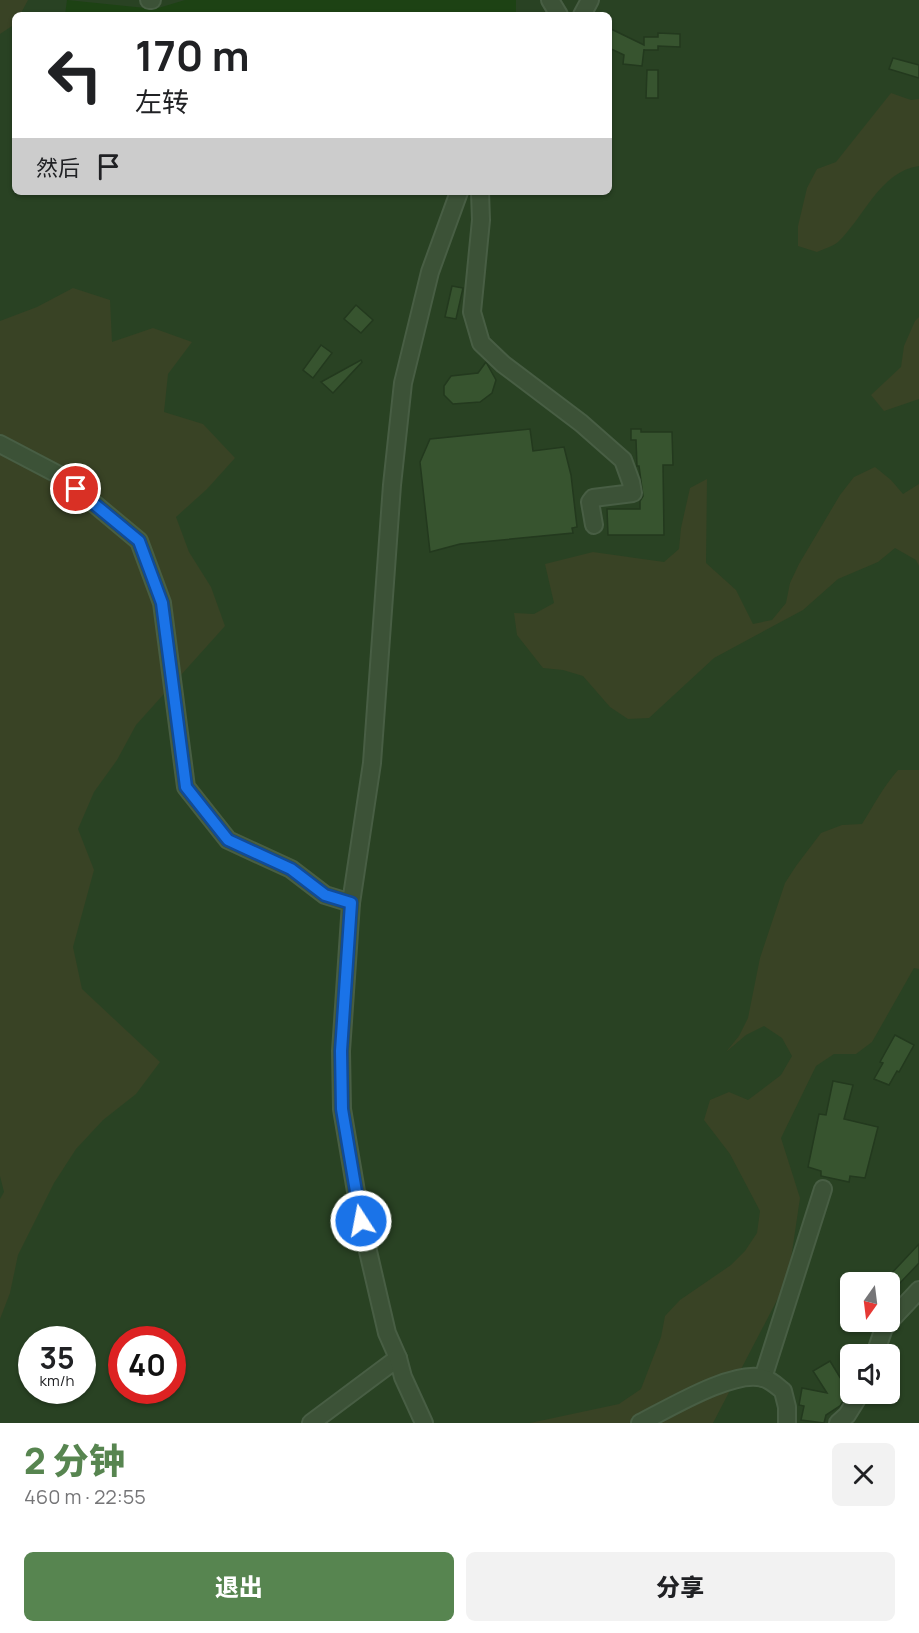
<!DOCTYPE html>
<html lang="zh">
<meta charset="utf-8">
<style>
body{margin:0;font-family:Manrope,"Noto Sans SC",sans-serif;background:#f2f2f2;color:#202124;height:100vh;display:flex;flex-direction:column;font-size:22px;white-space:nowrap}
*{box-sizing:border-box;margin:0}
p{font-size:20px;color:#757577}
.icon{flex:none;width:33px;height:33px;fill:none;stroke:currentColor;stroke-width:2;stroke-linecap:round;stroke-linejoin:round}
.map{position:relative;height:1423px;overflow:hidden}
.details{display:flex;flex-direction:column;background:#fff;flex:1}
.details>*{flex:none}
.guide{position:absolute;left:12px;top:12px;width:600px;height:183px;border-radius:9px;box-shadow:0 2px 4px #0004;background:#fff;color:#202124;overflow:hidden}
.needle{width:39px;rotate:194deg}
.controls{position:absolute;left:840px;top:1272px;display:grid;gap:12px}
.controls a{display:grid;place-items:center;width:60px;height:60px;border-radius:9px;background:#fff;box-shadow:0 2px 4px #0004;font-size:30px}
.speed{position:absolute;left:18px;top:1326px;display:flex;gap:12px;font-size:30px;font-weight:700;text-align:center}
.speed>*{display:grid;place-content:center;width:78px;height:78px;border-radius:50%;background:#fff;box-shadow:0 2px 4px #0004;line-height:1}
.speed small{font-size:15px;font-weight:400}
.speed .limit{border:9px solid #d22;background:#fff;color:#111}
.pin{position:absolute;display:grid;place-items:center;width:51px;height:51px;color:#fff;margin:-26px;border:3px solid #fff;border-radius:50%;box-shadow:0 2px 6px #0007}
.me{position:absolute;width:66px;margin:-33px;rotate:349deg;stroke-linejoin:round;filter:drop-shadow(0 0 4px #0008)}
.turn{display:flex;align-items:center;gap:21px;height:126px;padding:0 24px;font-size:27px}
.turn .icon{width:78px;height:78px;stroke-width:2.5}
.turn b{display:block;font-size:42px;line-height:51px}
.then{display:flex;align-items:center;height:57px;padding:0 24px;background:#0003;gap:12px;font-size:22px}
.round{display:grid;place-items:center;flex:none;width:63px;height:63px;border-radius:9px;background:#f2f2f2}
.head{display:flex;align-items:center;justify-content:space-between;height:102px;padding:0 24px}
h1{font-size:36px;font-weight:800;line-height:45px;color:#578550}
.primary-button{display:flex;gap:12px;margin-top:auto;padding:12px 24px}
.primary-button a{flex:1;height:69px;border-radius:9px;background:#578550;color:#fff;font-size:24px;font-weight:800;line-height:69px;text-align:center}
.primary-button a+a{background:#f2f2f2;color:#202124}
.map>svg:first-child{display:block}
</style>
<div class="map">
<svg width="919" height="1423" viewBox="0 0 919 1423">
<rect width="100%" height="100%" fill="#294223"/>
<!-- green -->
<g fill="#394325">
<polygon points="0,0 28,0 20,15 15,15 15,24 0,34"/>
<path d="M891,93L911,100L919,99V166C880,171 863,219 838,242C832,247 823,249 817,252L798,246V226L807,188L817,169L836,162Z"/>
<polygon points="73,288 110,300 112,342 153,328 192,342 168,374 164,412 203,424 235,458 207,489 176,517 189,552 211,587 225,626 136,725 117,760 94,792 78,829 94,870 73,947 82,989 160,1062 136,1094 103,1120 76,1149 54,1183 18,1255 10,1293 0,1319 0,1199 4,1192 0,1176 0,321 37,307"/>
<polygon points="919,317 919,399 884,411 871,395 901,367 904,346 915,321"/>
<polygon points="875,467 891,480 903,494 919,484 919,566 916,560 895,548 878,562 838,579 803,610 714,658 649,718 628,719 610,707 583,676 563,670 543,668 517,635 514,613 534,614 554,603 545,564 593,552 664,562 679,549 681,528 690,488 707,479 706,563 736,590 753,624 772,620 786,603 790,583 799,564 840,495 854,477"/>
<path d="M898,770H919V969L914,968L872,1042L856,1054H834L816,1066L781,1138L800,1198L788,1279L713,1423H530L619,1404L641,1389L661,1337L665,1316L680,1300L731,1265L745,1251L757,1233L760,1211L730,1154L704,1120L710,1100L729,1092L748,1100L781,1075L792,1056L782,1038L764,1026L746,1035L726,1052L739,1036L748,1018L760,958L785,883L796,866L821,833L842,825L862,824C874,805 883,787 898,770Z"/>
</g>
<!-- water -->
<polygon fill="#1d4214" points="67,0 155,9 185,0 516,0 516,15 65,15"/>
<!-- building -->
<g fill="#37542f" stroke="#23391e" stroke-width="1.5">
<polygon points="609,28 644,45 644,37 658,37 658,33 680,34 680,47 658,46 658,50 644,50 644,49 642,66 623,64 624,55 609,48"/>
<polygon points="893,58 919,65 919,78 889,69"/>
<polygon points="647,70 658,70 658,98 646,98"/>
<polygon points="452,286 463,288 456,319 445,317"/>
<polygon points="356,305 373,320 361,333 344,319"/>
<polygon points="321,345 332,353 313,378 303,370"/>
<polygon points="361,360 362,362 333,393 321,382"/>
<polygon points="486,362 496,380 492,393 480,402 453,404 444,395 444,386 451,376 478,373"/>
<polygon points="530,429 533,451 564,447 571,475 577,527 572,528 573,533 460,544 430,552 420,462 430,439"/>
<polygon points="631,429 641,429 641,432 672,432 673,465 663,465 664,535 608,535 607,509 640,509 640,501 643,496 639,466 637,466 636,440 631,440"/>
<polygon points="895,1035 914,1045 899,1072 897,1071 889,1085 874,1079 883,1063 880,1062"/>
<polygon points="833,1081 853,1085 844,1119 878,1127 865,1178 850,1176 849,1182 821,1176 821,1171 808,1167 819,1114 826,1115"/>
<polygon points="919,1244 919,1263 898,1285 889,1276"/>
<polygon points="830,1361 849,1392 840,1406 826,1415 824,1423 801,1420 804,1406 799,1405 802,1388 827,1393 813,1371"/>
</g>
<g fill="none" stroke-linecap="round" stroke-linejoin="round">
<defs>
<g id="minor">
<polyline points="149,0 152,0"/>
<polyline points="550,0 559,15"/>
<polyline points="582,15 590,0"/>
<polyline points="480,192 481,220 472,312 481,343 503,364 581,423 623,460 631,482 633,493 593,498 590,502 594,525"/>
<polyline points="0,444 61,476 139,541 162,603 186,787 228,840 291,869 325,895 351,903"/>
<polyline points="890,1321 919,1290"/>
<polyline points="875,1354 884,1328 889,1322"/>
<polyline points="763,1378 823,1189"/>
<polyline points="311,1423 398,1358"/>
<polyline points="424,1423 403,1377 398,1358 387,1333 361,1221 342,1109 341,1051 351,903 372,763 392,485 403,383 430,272 459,192"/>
<path d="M640,1423C668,1409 734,1369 763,1378C771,1380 777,1386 783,1391L787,1407V1423"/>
<polyline points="838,1423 847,1415 860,1394"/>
</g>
</defs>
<!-- minor casing -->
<use href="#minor" stroke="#485e44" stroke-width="20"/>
<!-- minor -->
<use href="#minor" stroke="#3c5237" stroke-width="16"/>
</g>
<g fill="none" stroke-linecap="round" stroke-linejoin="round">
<defs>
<polyline id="route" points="76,489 139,541 162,603 186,787 228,840 291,869 325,895 351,903 341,1051 342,1109 361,1221"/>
</defs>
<!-- route casing -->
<use href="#route" stroke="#114b97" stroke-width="15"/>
<!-- route -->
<use href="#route" stroke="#1a73e8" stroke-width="10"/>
</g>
</svg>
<div class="controls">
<a><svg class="needle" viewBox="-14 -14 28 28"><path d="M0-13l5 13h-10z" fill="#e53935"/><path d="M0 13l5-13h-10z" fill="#757577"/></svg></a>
<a><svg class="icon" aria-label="sound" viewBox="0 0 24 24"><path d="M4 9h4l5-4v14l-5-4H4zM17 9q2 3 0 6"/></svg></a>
</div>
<div class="speed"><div>35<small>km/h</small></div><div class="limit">40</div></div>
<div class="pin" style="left:76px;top:489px;background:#d93025"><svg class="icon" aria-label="arrive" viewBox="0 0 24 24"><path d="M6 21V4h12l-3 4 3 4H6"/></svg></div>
<svg class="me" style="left:361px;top:1221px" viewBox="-20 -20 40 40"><circle r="17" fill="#1a73e8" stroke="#fff" stroke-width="3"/><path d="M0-11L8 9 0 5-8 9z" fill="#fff"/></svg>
<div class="guide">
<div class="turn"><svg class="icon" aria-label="left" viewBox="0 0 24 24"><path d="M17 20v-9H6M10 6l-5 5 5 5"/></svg><div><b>170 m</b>左转</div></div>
<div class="then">然后<svg class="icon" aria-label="arrive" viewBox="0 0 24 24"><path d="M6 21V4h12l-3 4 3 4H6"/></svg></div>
</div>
</div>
<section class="details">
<div class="head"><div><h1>2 分钟</h1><p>460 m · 22:55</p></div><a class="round"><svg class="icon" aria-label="close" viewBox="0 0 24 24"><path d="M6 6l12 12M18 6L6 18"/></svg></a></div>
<div class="primary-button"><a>退出</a><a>分享</a></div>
</section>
